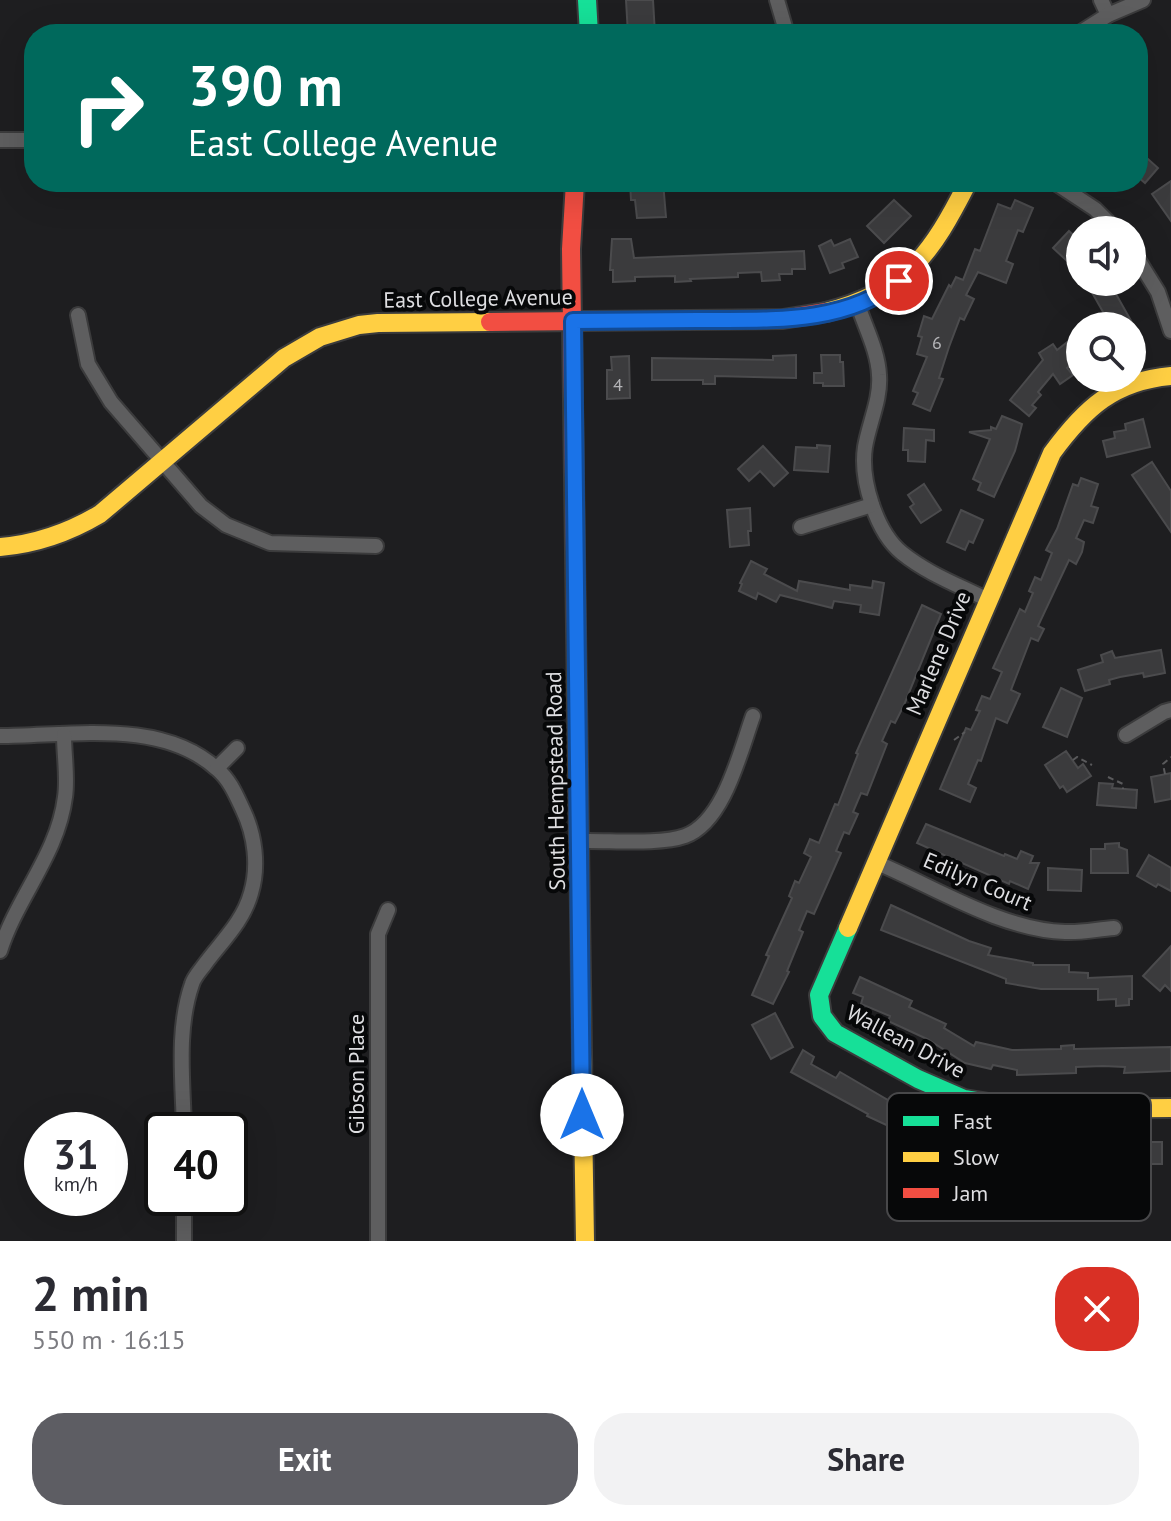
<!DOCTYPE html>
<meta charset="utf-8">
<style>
body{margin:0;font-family:"PT Sans",sans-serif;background:#f2f2f3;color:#2b2b33;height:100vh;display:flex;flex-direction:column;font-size:30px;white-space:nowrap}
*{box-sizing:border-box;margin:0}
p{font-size:26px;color:#7c7c81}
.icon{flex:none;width:44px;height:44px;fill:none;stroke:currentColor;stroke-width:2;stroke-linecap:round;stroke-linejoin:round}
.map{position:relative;height:1241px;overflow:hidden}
.side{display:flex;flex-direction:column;background:#fff;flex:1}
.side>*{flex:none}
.banner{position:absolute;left:24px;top:24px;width:1124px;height:168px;border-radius:32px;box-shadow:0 8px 32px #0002;background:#00695c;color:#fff;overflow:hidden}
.tools{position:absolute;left:1066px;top:216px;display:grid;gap:16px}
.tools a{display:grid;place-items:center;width:80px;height:80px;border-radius:50%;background:#fff;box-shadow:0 8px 32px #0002;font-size:40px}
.speed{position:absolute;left:24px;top:1112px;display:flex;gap:16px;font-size:40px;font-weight:700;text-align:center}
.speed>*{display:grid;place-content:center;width:104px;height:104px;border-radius:50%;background:#fff;box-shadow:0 8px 32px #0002;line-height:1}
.speed small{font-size:20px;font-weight:400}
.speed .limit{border:4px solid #111;border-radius:12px;background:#fff;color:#111}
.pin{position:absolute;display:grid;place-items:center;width:68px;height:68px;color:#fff;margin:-34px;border:4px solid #fff;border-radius:50%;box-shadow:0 2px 8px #0007}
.me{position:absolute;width:88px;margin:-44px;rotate:0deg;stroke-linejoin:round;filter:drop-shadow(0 0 6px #0008)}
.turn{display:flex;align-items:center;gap:28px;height:168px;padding:0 32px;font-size:36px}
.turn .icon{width:104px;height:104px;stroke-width:2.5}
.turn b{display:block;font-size:56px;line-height:68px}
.round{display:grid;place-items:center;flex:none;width:84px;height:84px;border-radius:32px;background:#f2f2f3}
.overview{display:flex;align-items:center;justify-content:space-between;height:136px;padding:0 32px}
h1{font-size:48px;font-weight:700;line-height:60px}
.button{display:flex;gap:16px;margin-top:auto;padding:16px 32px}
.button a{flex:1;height:92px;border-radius:32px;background:#5d5d63;color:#fff;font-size:32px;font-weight:700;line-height:92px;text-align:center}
.button a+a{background:#f2f2f3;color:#2b2b33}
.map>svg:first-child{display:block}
</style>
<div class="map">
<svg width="1171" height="1241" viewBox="0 0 1171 1241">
<rect width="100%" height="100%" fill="#1e1e20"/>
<!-- building -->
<g fill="#3b3b3d" stroke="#4b4b4d" stroke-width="2">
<polygon points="626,0 653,0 655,34 628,34"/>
<polygon points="1138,150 1158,168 1145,183 1138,177"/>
<polygon points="1171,181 1171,221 1152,194"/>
<polygon points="630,182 663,182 666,217 637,218 635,200 631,200"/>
<polygon points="894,200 911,216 884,243 867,226"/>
<polygon points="1015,200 1033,208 1023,232 1018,230 1006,261 1013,264 1006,283 978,272 966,295 974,299 964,320 960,318 949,347 939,378 943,379 930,411 913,404 918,393 913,391 927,357 917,354 922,337 918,336 924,316 932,319 949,285 951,287 956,277 963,280 975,249 980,251 998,204 1011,209"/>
<polygon points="1069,231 1080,241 1080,273 1053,248"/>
<polygon points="612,239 631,239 634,258 804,251 805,269 792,269 792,274 779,274 780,280 762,281 761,272 738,273 738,277 690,279 691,281 675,282 675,276 635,277 635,281 613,282 613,270 610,270"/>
<polygon points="850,239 858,257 842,263 844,268 830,273 819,246 831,240 834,246"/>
<polygon points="1086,282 1113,282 1119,292 1116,294 1134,326 1111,326"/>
<polygon points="1070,340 1080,354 1080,359 1067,368 1073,375 1060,384 1053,374 1038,392 1041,395 1032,405 1036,408 1029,416 1010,400 1043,360 1039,353 1053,344 1057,350"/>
<polygon points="796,355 796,378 715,376 715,384 703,384 703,380 652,380 652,358 773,360 773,356"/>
<polygon points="821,355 840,355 840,362 843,362 844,386 823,386 823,383 814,383 814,373 822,373"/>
<polygon points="629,356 630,398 607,399 607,370 612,370 611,357"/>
<polygon points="1002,416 1022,424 1015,451 994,497 978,490 981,483 973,479 990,439 969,432 991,430 991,427 996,429"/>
<polygon points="1143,419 1150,447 1107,457 1103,441 1115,438 1114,432 1126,430 1125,424"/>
<polygon points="904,428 934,430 934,441 926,440 925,462 908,461 908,450 903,450"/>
<polygon points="817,445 830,446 828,472 794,470 796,447 817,448"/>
<polygon points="763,446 788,473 774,486 760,471 749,481 738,469"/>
<polygon points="1152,462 1171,491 1171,532 1132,475"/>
<polygon points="1081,478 1098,484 1091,506 1098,508 1093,523 1084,520 1076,538 1084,542 1082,552 1076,564 1069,560 1038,626 1044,629 1038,641 1031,638 1011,690 1020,694 1007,723 996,718 981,761 978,760 968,784 976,788 970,802 940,789 966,728 971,730 980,711 976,710 982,696 990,699 1002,672 993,668 1020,609 1025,612 1033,593 1029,591 1035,577 1041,580 1052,553 1046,550 1057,529 1073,484 1078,486"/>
<polygon points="924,484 941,510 921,523 910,507 914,504 908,495"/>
<polygon points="750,508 751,531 748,531 749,545 730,547 727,510"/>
<polygon points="961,510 983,520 973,543 969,541 965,550 947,542"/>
<polygon points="751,561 767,569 764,574 797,591 799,581 850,590 850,585 872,588 873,581 884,583 879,615 860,612 861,605 834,601 832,608 780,595 776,602 758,593 756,599 739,591 742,584 740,583"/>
<polygon points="922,605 941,614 904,705 895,723 891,721 882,741 887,744 867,795 861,793 853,812 858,814 849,834 844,832 836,851 841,853 814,914 807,911 799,930 803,932 787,971 789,972 773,1004 752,995 769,956 766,955 792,898 789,896 795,881 799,883 811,857 804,853 810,839 819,843 835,804 838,805 858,754 856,753"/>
<polygon points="1161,650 1165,673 1144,677 1143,673 1120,677 1109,680 1110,684 1085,691 1078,670 1103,662 1101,655 1112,651 1115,658"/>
<polygon points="1061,688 1082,698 1067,737 1043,727"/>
<polygon points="1066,751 1078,768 1083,764 1091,776 1067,792 1063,786 1060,788 1045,765"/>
<polygon points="1171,773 1171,799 1155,802 1151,777"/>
<polygon points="1099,783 1113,784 1112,788 1137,790 1136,808 1097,805"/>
<polygon points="926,824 1004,856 1005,854 1017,859 1021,851 1033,856 1030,863 1039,863 1028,889 1010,881 1009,884 917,843"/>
<polygon points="1119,843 1119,847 1127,850 1128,873 1091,873 1091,849 1105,849 1105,844"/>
<polygon points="1149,855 1171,868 1171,891 1158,884 1156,887 1137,876"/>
<polygon points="1048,868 1082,870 1081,891 1048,890"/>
<polygon points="891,905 969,941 991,948 988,955 1033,963 1033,965 1069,965 1069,972 1088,973 1088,978 1132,976 1132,999 1129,999 1129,1005 1116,1006 1116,999 1098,1000 1098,989 1041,989 1006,983 1006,979 881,930"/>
<polygon points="1171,946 1171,991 1165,985 1160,991 1143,976"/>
<polygon points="860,977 912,1001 909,1007 946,1024 944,1028 974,1046 976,1042 1012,1050 1061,1049 1061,1046 1074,1045 1074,1049 1171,1047 1171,1071 1124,1073 1125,1067 1103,1066 1076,1067 1076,1073 1017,1075 1017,1070 993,1065 991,1069 965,1063 927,1039 888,1021 890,1016 861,1004 863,997 853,993"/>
<polygon points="775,1013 793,1047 771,1059 752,1025"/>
<polygon points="803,1050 814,1057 811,1064 836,1078 840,1072 900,1107 938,1123 935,1129 979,1138 977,1144 998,1149 1044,1149 1044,1142 1063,1142 1063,1148 1086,1148 1086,1142 1162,1142 1162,1164 1144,1164 1144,1168 1132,1168 1131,1164 1075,1165 1032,1171 996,1171 997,1167 965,1160 964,1166 949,1163 951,1155 927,1145 924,1151 904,1143 908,1135 867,1116 868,1114 791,1072"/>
</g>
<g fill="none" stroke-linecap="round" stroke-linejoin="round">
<defs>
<g id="street">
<polyline points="777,0 787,34"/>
<polyline points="1101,0 1108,15"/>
<polyline points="1078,34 1108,15 1143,0"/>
<polyline points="0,140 34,140"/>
<polyline points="1054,182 1095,209 1116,230"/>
<polyline points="1132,250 1158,292 1171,331"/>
<path d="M858,305C865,327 878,351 879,375C881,399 869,423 865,447C860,479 876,532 902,553C928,574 958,585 988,600"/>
<polyline points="78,315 88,364 111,402 201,506 226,525 270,543 376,546"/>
<polyline points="801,527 872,505"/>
<polyline points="1126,735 1164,712 1171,710"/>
<path d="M0,736C70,736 161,718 217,769C230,780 236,795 243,810C255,835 259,866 251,893C243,922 222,941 205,964C200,971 194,977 192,984C176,1030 183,1082 184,1130"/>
<polyline points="217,768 237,748"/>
<path d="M580,841C609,840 660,845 685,836C724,822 740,752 753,716"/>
<path d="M875,862C933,886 1001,930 1065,932C1081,933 1098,929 1114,928"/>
<path d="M0,951C17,897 58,854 65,797C68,778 64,755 64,735"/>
<polyline points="184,1198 184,1241"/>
<polyline points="378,1241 378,934 388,910"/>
</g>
<g id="fast">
<polyline points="587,0 589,34"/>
<polyline points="576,629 582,1054"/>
<polyline points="848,928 819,995 822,1016 835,1033 918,1079 964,1099 1025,1109 1053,1109"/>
</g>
<g id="slow">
<path d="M826,312C906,292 932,253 968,182"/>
<path d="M0,547C37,544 68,533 100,514L284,358L320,337L359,325L378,323L490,322"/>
<path d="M848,928L1052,453C1085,408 1114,381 1171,376"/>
<polyline points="582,1054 585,1241"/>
<polyline points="1053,1109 1171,1108"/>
</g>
<g id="jam">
<polyline points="575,182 571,249 576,629"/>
<polyline points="490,322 783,319 826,312"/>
</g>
</defs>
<!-- street casing -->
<use href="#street" stroke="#3b3b3c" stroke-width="18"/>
<!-- fast casing -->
<use href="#fast" stroke="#3b3b3c" stroke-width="22"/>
<!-- slow casing -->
<use href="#slow" stroke="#3b3b3c" stroke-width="22"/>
<!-- jam casing -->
<use href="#jam" stroke="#3b3b3c" stroke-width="22"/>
<!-- path -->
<g stroke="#5a5a5c" stroke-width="2" stroke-dasharray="6 4" stroke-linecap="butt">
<polyline points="954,740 965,732"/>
<polyline points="1073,760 1077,757 1092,765"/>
<polyline points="1165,774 1163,764 1171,757"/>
<polyline points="1108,777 1123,784 1123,789"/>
</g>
<!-- street -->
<use href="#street" stroke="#5e5e5f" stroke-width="14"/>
<!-- fast -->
<use href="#fast" stroke="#16e098" stroke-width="18"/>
<!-- slow -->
<use href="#slow" stroke="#ffcf43" stroke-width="18"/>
<!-- jam -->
<use href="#jam" stroke="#f24e42" stroke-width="18"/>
</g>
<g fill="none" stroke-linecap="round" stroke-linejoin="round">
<defs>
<path id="route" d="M582,1115L573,321C615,321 656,320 697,320C765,319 842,326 899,281"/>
</defs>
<!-- route casing -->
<use href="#route" stroke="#114b97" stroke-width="20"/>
<!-- route -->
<use href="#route" stroke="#1a73e8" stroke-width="14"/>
</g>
<g text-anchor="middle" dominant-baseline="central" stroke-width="8" stroke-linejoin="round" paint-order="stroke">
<!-- number labels -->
<g font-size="18" fill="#b5b5b8">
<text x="937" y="342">6</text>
<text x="618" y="384">4</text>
</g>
<!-- street labels -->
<g font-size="22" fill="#dedee1" stroke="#070809">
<text transform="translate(478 298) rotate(-1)">East College Avenue</text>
<text transform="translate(938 653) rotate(-67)">Marlene Drive</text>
<text transform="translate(555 781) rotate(-91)">South Hempstead Road</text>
<text transform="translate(978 881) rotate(23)">Edilyn Court</text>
<text transform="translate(906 1041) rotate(28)">Wallean Drive</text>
<text transform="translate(356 1074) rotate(-90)">Gibson Place</text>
</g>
</g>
<!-- legend -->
<rect x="887" y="1093" width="264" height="128" rx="12" fill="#070809" stroke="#48484a" stroke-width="2"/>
<rect x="903" y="1116" width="36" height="10" fill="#16e098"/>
<rect x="903" y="1152" width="36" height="10" fill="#ffcf43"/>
<rect x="903" y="1188" width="36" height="10" fill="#f24e42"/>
<g font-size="22" fill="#dedee1">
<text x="953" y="1129">Fast</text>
<text x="953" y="1165">Slow</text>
<text x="953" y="1201">Jam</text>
</g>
</svg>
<div class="tools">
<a><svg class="icon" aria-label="sound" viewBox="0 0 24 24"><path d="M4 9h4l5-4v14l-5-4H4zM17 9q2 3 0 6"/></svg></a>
<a><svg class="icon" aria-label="search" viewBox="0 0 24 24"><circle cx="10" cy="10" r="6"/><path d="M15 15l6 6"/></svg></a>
</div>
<div class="speed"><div>31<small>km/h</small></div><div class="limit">40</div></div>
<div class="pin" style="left:899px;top:281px;background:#d93025"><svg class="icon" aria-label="arrive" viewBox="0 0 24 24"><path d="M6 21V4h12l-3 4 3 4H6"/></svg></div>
<svg class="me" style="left:582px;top:1115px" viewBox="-20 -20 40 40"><circle r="19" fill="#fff"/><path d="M0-13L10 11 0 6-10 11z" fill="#1a73e8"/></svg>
<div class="banner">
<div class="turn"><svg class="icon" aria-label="right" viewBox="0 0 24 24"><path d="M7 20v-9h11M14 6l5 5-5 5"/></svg><div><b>390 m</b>East College Avenue</div></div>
</div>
</div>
<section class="side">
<div class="overview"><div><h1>2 min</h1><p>550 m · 16:15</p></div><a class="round" style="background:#d93025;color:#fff"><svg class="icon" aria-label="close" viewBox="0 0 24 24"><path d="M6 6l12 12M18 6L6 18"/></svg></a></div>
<div class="button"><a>Exit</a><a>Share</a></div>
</section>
